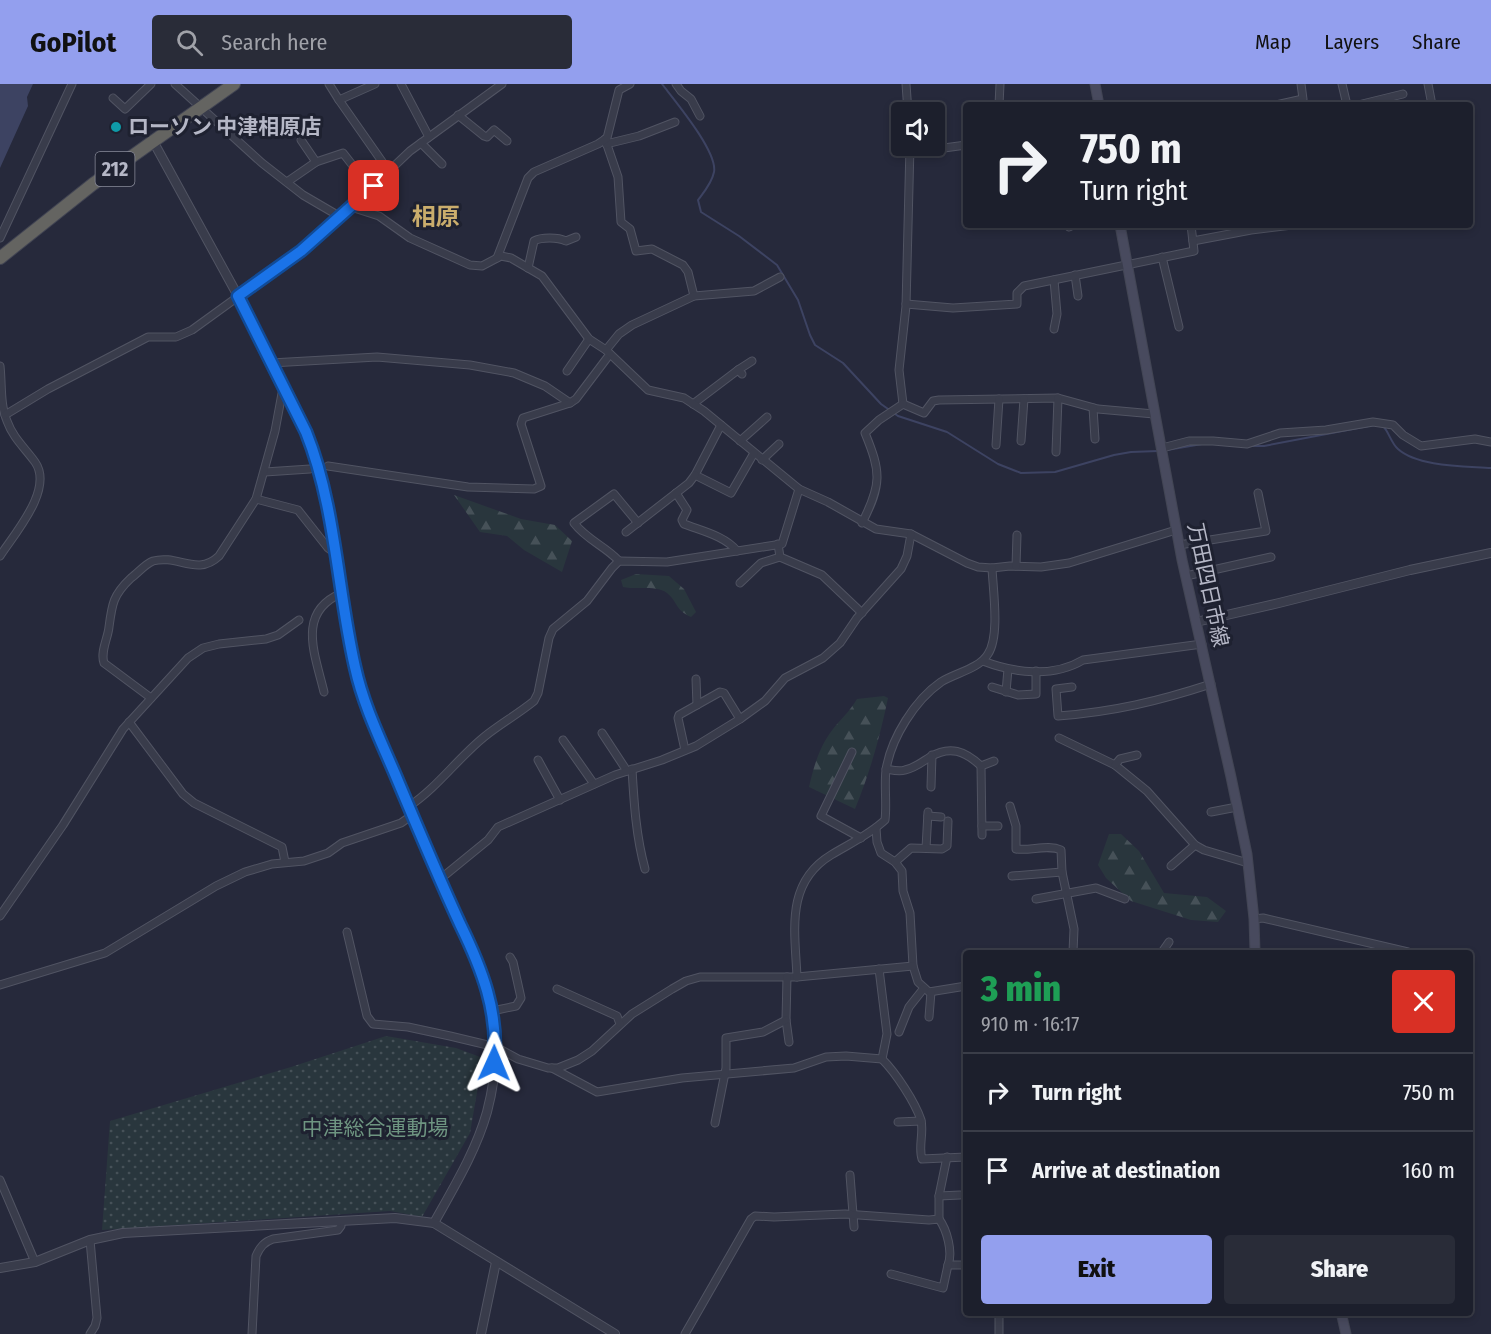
<!DOCTYPE html>
<meta charset="utf-8">
<style>
body{margin:0;font-family:"Fira Sans Condensed","Noto Sans JP",sans-serif;background:#292c38;color:#f1f3f6;height:100vh;display:flex;flex-direction:column;font-size:22px;white-space:nowrap}
*{box-sizing:border-box;margin:0}
p{font-size:20px;color:#a0a2a9}
.icon{flex:none;width:33px;height:33px;fill:none;stroke:currentColor;stroke-width:2;stroke-linecap:round;stroke-linejoin:round}
.map{position:relative;flex:1;overflow:hidden}
.details{position:absolute;left:963px;top:866px;width:510px;height:366px;display:flex;flex-direction:column;background:#1c1f2c;border-radius:6px;box-shadow:0 3px 9px #0003,0 0 0 2px #3a3d48}
.details>*{flex:none}
.hud{position:absolute;left:963px;top:18px;width:510px;height:126px;border-radius:6px;box-shadow:0 3px 9px #0003,0 0 0 2px #3a3d48;background:#1c1f2c;color:#f1f3f6;overflow:hidden}
.fabs{position:absolute;left:891px;top:18px;display:grid;gap:12px}
.fabs a{display:grid;place-items:center;width:54px;height:54px;border-radius:6px;background:#1c1f2c;box-shadow:0 3px 9px #0003,0 0 0 2px #3a3d48;font-size:30px}
.pin{position:absolute;display:grid;place-items:center;width:51px;height:51px;color:#fff;margin:-26px;border-radius:12px;box-shadow:0 3px 9px #0006}
.me{position:absolute;width:66px;margin:-33px;rotate:1deg;stroke-linejoin:round;filter:drop-shadow(0 0 4px #0008)}
.turn{display:flex;align-items:center;gap:21px;height:126px;padding:0 18px;font-size:27px}
.turn .icon{width:78px;height:78px;stroke-width:2.5}
.turn b{display:block;font-size:42px;line-height:51px}
.round{display:grid;place-items:center;flex:none;width:63px;height:63px;border-radius:6px;background:#292c38}
.headline{display:flex;align-items:center;justify-content:space-between;height:102px;padding:0 18px}
h1{font-size:36px;font-weight:800;line-height:45px;color:#1e9e55}
.primary-button{display:flex;gap:12px;margin-top:auto;padding:12px 18px}
.primary-button a{flex:1;height:69px;border-radius:6px;background:#939fee;color:#111;font-size:24px;font-weight:800;line-height:69px;text-align:center}
.primary-button a+a{background:#292c38;color:#f1f3f6}
ul{padding:0;list-style:none}
li{display:flex;align-items:center;gap:18px;height:78px;padding:0 18px;border-top:2px solid #3a3d48}
li div{flex:1}
li b{display:block;font-size:22px}
li em{font-style:normal}
header{display:flex;align-items:center;gap:36px;box-sizing:border-box;height:84px;padding:0 30px;background:#939fee;color:#111}
header strong{font-size:28px}
nav{display:flex;gap:33px;margin-inline-start:auto;font-size:21px}
.search{width:420px;height:54px;background:#292c38;display:flex;align-items:center;gap:15px;box-sizing:border-box;padding:0 21px;border-radius:6px;color:#a0a2a9;font-size:22px}
.map>svg:first-child{display:block}
</style>
<header>
<strong>GoPilot</strong>
<div class="search"><svg class="icon" aria-label="search" viewBox="0 0 24 24"><circle cx="10" cy="10" r="6"/><path d="M15 15l6 6"/></svg>Search here</div>
<nav><a>Map</a><a>Layers</a><a>Share</a></nav>
</header>
<div class="map">
<svg width="1491" height="1250" viewBox="0 0 1491 1250">
<defs>
<pattern id="forest-firs" width="22" height="20" patternUnits="userSpaceOnUse" patternTransform="scale(1.5)"><rect width="22" height="20" fill="#29363d"/><path d="M5 1l3.5 6h-7zM16 11l3.5 6h-7z" fill="#465158"/></pattern>
<pattern id="park-dots" width="8" height="8" patternUnits="userSpaceOnUse" patternTransform="scale(1.5)"><rect width="8" height="8" fill="#29363d"/><path d="M2 2h.1M6 6h.1" fill="none" stroke="#465158" stroke-width="1.8" stroke-linecap="round"/></pattern>
</defs>
<rect width="100%" height="100%" fill="#26293b"/>
<!-- forest -->
<g fill="url(#forest-firs)">
<polygon points="454,411 521,435 555,441 572,457 562,488 524,466 507,452 480,448"/>
<path d="M636,490L669,492L684,505L696,528L691,533C675,526 678,518 667,509C656,501 636,506 623,503L621,496Z"/>
<path d="M884,612L888,614C880,653 870,688 855,725L809,703C814,682 819,663 833,645C841,635 850,627 857,615Z"/>
<polygon points="1109,750 1121,750 1139,767 1164,809 1207,813 1226,827 1218,838 1191,836 1131,817 1106,794 1098,781"/>
</g>
<!-- park -->
<polygon fill="url(#park-dots)" points="386,952 456,964 483,974 470,1049 422,1133 390,1127 102,1146 110,1037 291,983"/>
<!-- water -->
<polygon fill="#3d4362" points="0,0 33,0 27,13 28,22 0,84"/>
<g fill="none" stroke-linecap="round" stroke-linejoin="round">
<!-- stream -->
<g stroke="#3d4362" stroke-width="2">
<path d="M662,0C675,17 718,68 714,88C712,99 704,108 698,116L701,128L739,152L777,181L798,216L810,251L815,261L843,279L881,320L898,332L947,348L998,380L1021,389L1055,388L1114,371L1131,368L1158,367"/>
<path d="M1383,342C1389,348 1391,359 1398,365C1418,383 1465,382 1491,384"/>
<polyline points="1250,362 1264,362 1374,341"/>
<polyline points="1167,366 1202,360"/>
</g>
<defs>
<g id="minor">
<polyline points="175,0 262,79 303,111 339,132"/>
<polyline points="329,0 339,16"/>
<polyline points="375,0 339,16 388,86"/>
<polyline points="401,0 429,53"/>
<polyline points="676,0 681,7 691,15 700,32"/>
<polyline points="906,0 908,28"/>
<polyline points="1342,0 1347,21"/>
<polyline points="1428,0 1432,21"/>
<polyline points="113,14 125,25 151,0"/>
<polyline points="999,21 1000,0"/>
<polyline points="1276,21 1303,15 1301,0"/>
<polyline points="1358,21 1403,10"/>
<polyline points="458,31 484,52 487,53 494,46 507,57"/>
<polyline points="605,55 618,93 621,138 630,145 636,167 652,165 683,181 688,188 694,212"/>
<polyline points="421,59 442,80"/>
<polyline points="606,60 639,52 675,38"/>
<polyline points="910,68 936,62 944,64 966,61"/>
<polyline points="316,78 343,69 371,105"/>
<polyline points="287,98 316,78 301,56"/>
<polyline points="351,123 410,67 502,0"/>
<polyline points="1069,143 1073,141"/>
<polyline points="0,154 72,0"/>
<polyline points="1193,157 1251,146 1292,141"/>
<polyline points="1162,173 1179,243"/>
<polyline points="497,174 528,94 534,88 598,60 607,54 619,6 630,0"/>
<path d="M528,184L534,157C541,153 558,153 566,157L576,153"/>
<polyline points="1075,191 1078,212"/>
<polyline points="906,220 953,224 1017,220 1017,209 1024,202 1194,167 1191,141"/>
<polyline points="1054,245 1057,230 1054,196"/>
<polyline points="606,266 619,250 632,241 694,212 754,207 780,193"/>
<polyline points="271,279 377,273 470,281 514,289 545,302 570,319 576,315 610,270"/>
<path d="M0,282C2,300 0,321 7,337C13,354 25,364 35,378C54,405 15,449 0,472"/>
<polyline points="738,286 752,277"/>
<polyline points="567,287 589,255"/>
<polyline points="693,320 738,286 742,290"/>
<polyline points="903,320 924,329 933,317 939,316 1058,314 1098,325 1154,330"/>
<polyline points="903,320 899,286 906,222 910,62"/>
<polyline points="1093,324 1095,355"/>
<polyline points="5,331 48,305 148,253 176,253 192,246 301,167 351,123 379,132 410,154 470,181 482,182 501,172 511,174 542,192 589,255 606,266 648,306 684,314 704,327 799,405 828,418 876,445 911,450 967,479 978,483 992,484 1010,482 1041,483 1069,479 1176,446"/>
<polyline points="721,341 695,391 731,409 754,369"/>
<polyline points="740,357 767,333"/>
<polyline points="1021,357 1024,315"/>
<polyline points="996,361 999,315"/>
<polyline points="1162,364 1189,357 1213,357 1247,360 1280,349 1326,346 1373,338 1393,341 1403,351 1421,362 1475,355 1491,358"/>
<polyline points="1056,368 1058,314"/>
<polyline points="762,376 779,360"/>
<polyline points="328,382 468,403 534,405 541,402 521,340 523,334 570,319"/>
<polyline points="265,388 310,385"/>
<path d="M676,409L687,426L682,436L684,440C702,447 725,452 737,467"/>
<polyline points="256,415 298,426 328,464 336,470"/>
<path d="M862,439C882,400 881,388 865,349L879,336L903,320"/>
<polyline points="626,448 689,399 695,391"/>
<polyline points="778,460 780,473 822,491 862,529"/>
<polyline points="1179,461 1266,447 1258,409"/>
<path d="M619,477C605,462 587,456 574,439L614,410L638,439"/>
<polyline points="1016,482 1017,451"/>
<polyline points="1186,492 1271,473"/>
<polyline points="740,499 761,479 780,473"/>
<path d="M983,577C1014,589 1053,594 1083,576L1202,560"/>
<polyline points="696,595 697,621"/>
<polyline points="992,603 1018,611 1036,610 1036,587"/>
<path d="M1072,603L1056,605L1058,632C1113,628 1159,617 1211,600"/>
<path d="M324,608C315,570 296,528 342,509"/>
<polyline points="1006,608 1008,585"/>
<path d="M151,614L104,579C100,568 108,554 109,543C112,520 113,511 131,494C138,489 145,480 153,477C178,470 197,493 219,472L256,415L275,347L283,304"/>
<polyline points="129,638 183,710 194,719 282,763 285,778"/>
<polyline points="602,649 627,687"/>
<polyline points="1059,654 1115,681 1147,707 1195,761 1204,766 1248,779"/>
<polyline points="563,656 594,700"/>
<polyline points="685,666 678,634 679,631 720,608 724,609 740,635"/>
<polyline points="852,668 821,732 861,754"/>
<polyline points="538,676 560,716"/>
<polyline points="1115,681 1120,675 1137,671"/>
<polyline points="981,682 982,751"/>
<path d="M632,685C634,719 636,752 645,785"/>
<path d="M886,685C892,686 899,688 905,686C915,684 922,678 930,673C950,661 965,667 981,682L994,677"/>
<polyline points="931,703 932,671"/>
<path d="M1010,722L1016,742V765C1031,767 1048,760 1061,766L1062,788L1074,845L1073,868"/>
<path d="M408,723C437,704 457,675 484,653C500,640 518,630 534,617L538,609L549,554L553,545L587,517L612,484L619,477L667,478L782,460L799,405"/>
<polyline points="1211,728 1237,723"/>
<polyline points="928,732 941,733"/>
<polyline points="982,742 998,742"/>
<polyline points="876,744 877,758 881,769 895,778 902,787 903,807 910,829 913,882 918,898 929,908 966,902"/>
<polyline points="926,764 928,728"/>
<polyline points="895,778 911,764 942,765 947,762 948,737"/>
<polyline points="1171,782 1195,761"/>
<polyline points="1012,792 1062,788"/>
<polyline points="439,796 488,756 498,743 615,691 662,676 696,662 740,635 765,617 785,594 823,574 840,559 857,534 901,485 907,472 911,450"/>
<polyline points="1036,815 1096,804 1125,815"/>
<polyline points="0,832 63,741 123,645 188,574 203,564 219,560 266,555 278,551 299,536"/>
<polyline points="1254,835 1263,834 1408,868"/>
<polyline points="347,848 367,932 373,940 408,943 450,952 496,963 518,975 548,984 558,984 578,976 592,967 632,930 672,905 686,897 700,893 797,893 913,882"/>
<polyline points="1162,868 1169,858"/>
<path d="M879,885L887,950L882,975C896,989 915,1018 921,1036C924,1049 918,1063 922,1075L966,1073"/>
<polyline points="787,893 786,936 789,958"/>
<path d="M797,893C795,847 785,799 831,771C849,760 869,751 885,736C887,719 884,702 886,686C891,654 915,616 941,598C955,589 979,585 988,570C1000,552 993,506 992,484"/>
<polyline points="0,901 105,869 216,802 245,788 272,780 304,777 328,769 342,759 401,739 411,732"/>
<polyline points="557,905 617,932 620,940"/>
<polyline points="492,927 516,922 521,914 513,878 510,873"/>
<polyline points="929,933 931,908"/>
<polyline points="899,948 909,923 924,904"/>
<polyline points="552,984 597,1008 682,994 794,984 826,973 846,972 882,975"/>
<polyline points="898,1038 921,1037"/>
<polyline points="715,1039 726,984 726,954 763,948 786,936"/>
<polyline points="850,1091 854,1143"/>
<polyline points="0,1096 35,1178"/>
<polyline points="939,1112 960,1111"/>
<polyline points="939,1135 939,1112 947,1073"/>
<polyline points="90,1156 97,1234 95,1242 90,1250"/>
<polyline points="891,1190 943,1204 948,1181 966,1181"/>
<path d="M252,1250L256,1172C260,1163 264,1158 273,1155L338,1146L341,1142V1137"/>
<path d="M685,1250L751,1135L755,1132L774,1133L845,1130L929,1136L939,1135C947,1146 953,1168 948,1181"/>
<polyline points="999,1250 999,1228"/>
</g>
<g id="tertiary">
<path d="M153,57L238,212L306,348C329,406 335,468 346,530C349,549 350,569 356,588C377,656 406,721 435,786C473,873 514,927 487,1028C476,1067 454,1103 434,1139"/>
<polyline points="1196,538 1279,519 1410,486 1491,469"/>
<polyline points="0,1184 35,1178 90,1156 123,1149 395,1134 434,1139 615,1250"/>
<polyline points="481,1250 496,1178"/>
</g>
<g id="secondary">
<polyline points="1095,0 1099,21"/>
<polyline points="1120,141 1182,476 1231,693 1247,770 1254,835 1255,868"/>
<polyline points="1341,1228 1346,1250"/>
</g>
<polyline id="trunk" points="0,174 93,100 234,0"/>
</defs>
<!-- minor casing -->
<use href="#minor" stroke="#515463" stroke-width="9"/>
<!-- tertiary casing -->
<use href="#tertiary" stroke="#515463" stroke-width="10"/>
<!-- secondary casing -->
<use href="#secondary" stroke="#424554" stroke-width="11"/>
<!-- trunk casing -->
<use href="#trunk" stroke="#414453" stroke-width="14"/>
<!-- minor -->
<use href="#minor" stroke="#393c4b" stroke-width="7"/>
<!-- tertiary -->
<use href="#tertiary" stroke="#393c4b" stroke-width="8"/>
<!-- secondary -->
<use href="#secondary" stroke="#484a5e" stroke-width="9"/>
<!-- trunk -->
<use href="#trunk" stroke="#646461" stroke-width="12"/>
</g>
<g fill="none" stroke-linecap="round" stroke-linejoin="round">
<defs>
<path id="route" d="M374,102L301,167L238,212L306,348C336,423 337,505 355,583C363,620 380,655 395,690C416,740 437,790 460,840C482,885 499,928 494,979"/>
</defs>
<!-- route casing -->
<use href="#route" stroke="#114b97" stroke-width="15"/>
<!-- route -->
<use href="#route" stroke="#1a73e8" stroke-width="10"/>
</g>
<!-- markers -->
<circle fill="#0f9aa8" stroke="#1e2130" stroke-width="2" cx="116" cy="43" r="6"/>
<g text-anchor="middle" dominant-baseline="central" stroke-width="6" stroke-linejoin="round" paint-order="stroke">
<!-- shield labels -->
<rect fill="#1e2130" stroke="#888a99" stroke-width="1.5" x="95.5" y="68" width="39" height="34" rx="4.5"/>
<g font-size="20" font-weight="bold" fill="#b5b7c6">
<text x="115" y="85">212</text>
</g>
<!-- poi labels -->
<g font-size="21" font-weight="bold" fill="#b5b7c6" stroke="#1e2130" text-anchor="start">
<text x="128" y="43">ローソン 中津相原店</text>
</g>
<!-- street labels -->
<g font-size="21" fill="#b5b7c6" stroke="#1e2130">
<text transform="translate(1208 501) rotate(78)">万田四日市線</text>
</g>
<!-- park labels -->
<g font-size="21" fill="#6e9581" stroke="#1e2130">
<text x="375" y="1044">中津総合運動場</text>
</g>
<!-- quarter labels -->
<g font-size="24" font-weight="bold" fill="#caad6c" stroke="#1e2130">
<text x="436" y="133">相原</text>
</g>
</g>
</svg>
<div class="fabs">
<a><svg class="icon" aria-label="sound" viewBox="0 0 24 24"><path d="M4 9h4l5-4v14l-5-4H4zM17 9q2 3 0 6"/></svg></a>
</div>
<div class="pin" style="left:374px;top:102px;background:#d93025"><svg class="icon" aria-label="arrive" viewBox="0 0 24 24"><path d="M6 21V4h12l-3 4 3 4H6"/></svg></div>
<svg class="me" style="left:494px;top:979px" viewBox="-20 -20 40 40"><path d="M0-17L14 15 0 8-14 15z" fill="#1a73e8" stroke="#fff" stroke-width="4"/></svg>
<div class="hud">
<div class="turn"><svg class="icon" aria-label="right" viewBox="0 0 24 24"><path d="M7 20v-9h11M14 6l5 5-5 5"/></svg><div><b>750 m</b>Turn right</div></div>
</div>
<section class="details">
<div class="headline"><div><h1>3 min</h1><p>910 m · 16:17</p></div><a class="round" style="background:#d93025;color:#fff"><svg class="icon" aria-label="close" viewBox="0 0 24 24"><path d="M6 6l12 12M18 6L6 18"/></svg></a></div>
<ul>
<li><svg class="icon" aria-label="right" viewBox="0 0 24 24"><path d="M7 20v-9h11M14 6l5 5-5 5"/></svg><div><b>Turn right</b></div><em>750 m</em></li>
<li><svg class="icon" aria-label="arrive" viewBox="0 0 24 24"><path d="M6 21V4h12l-3 4 3 4H6"/></svg><div><b>Arrive at destination</b></div><em>160 m</em></li>
</ul>
<div class="primary-button"><a>Exit</a><a>Share</a></div>
</section>
</div>
